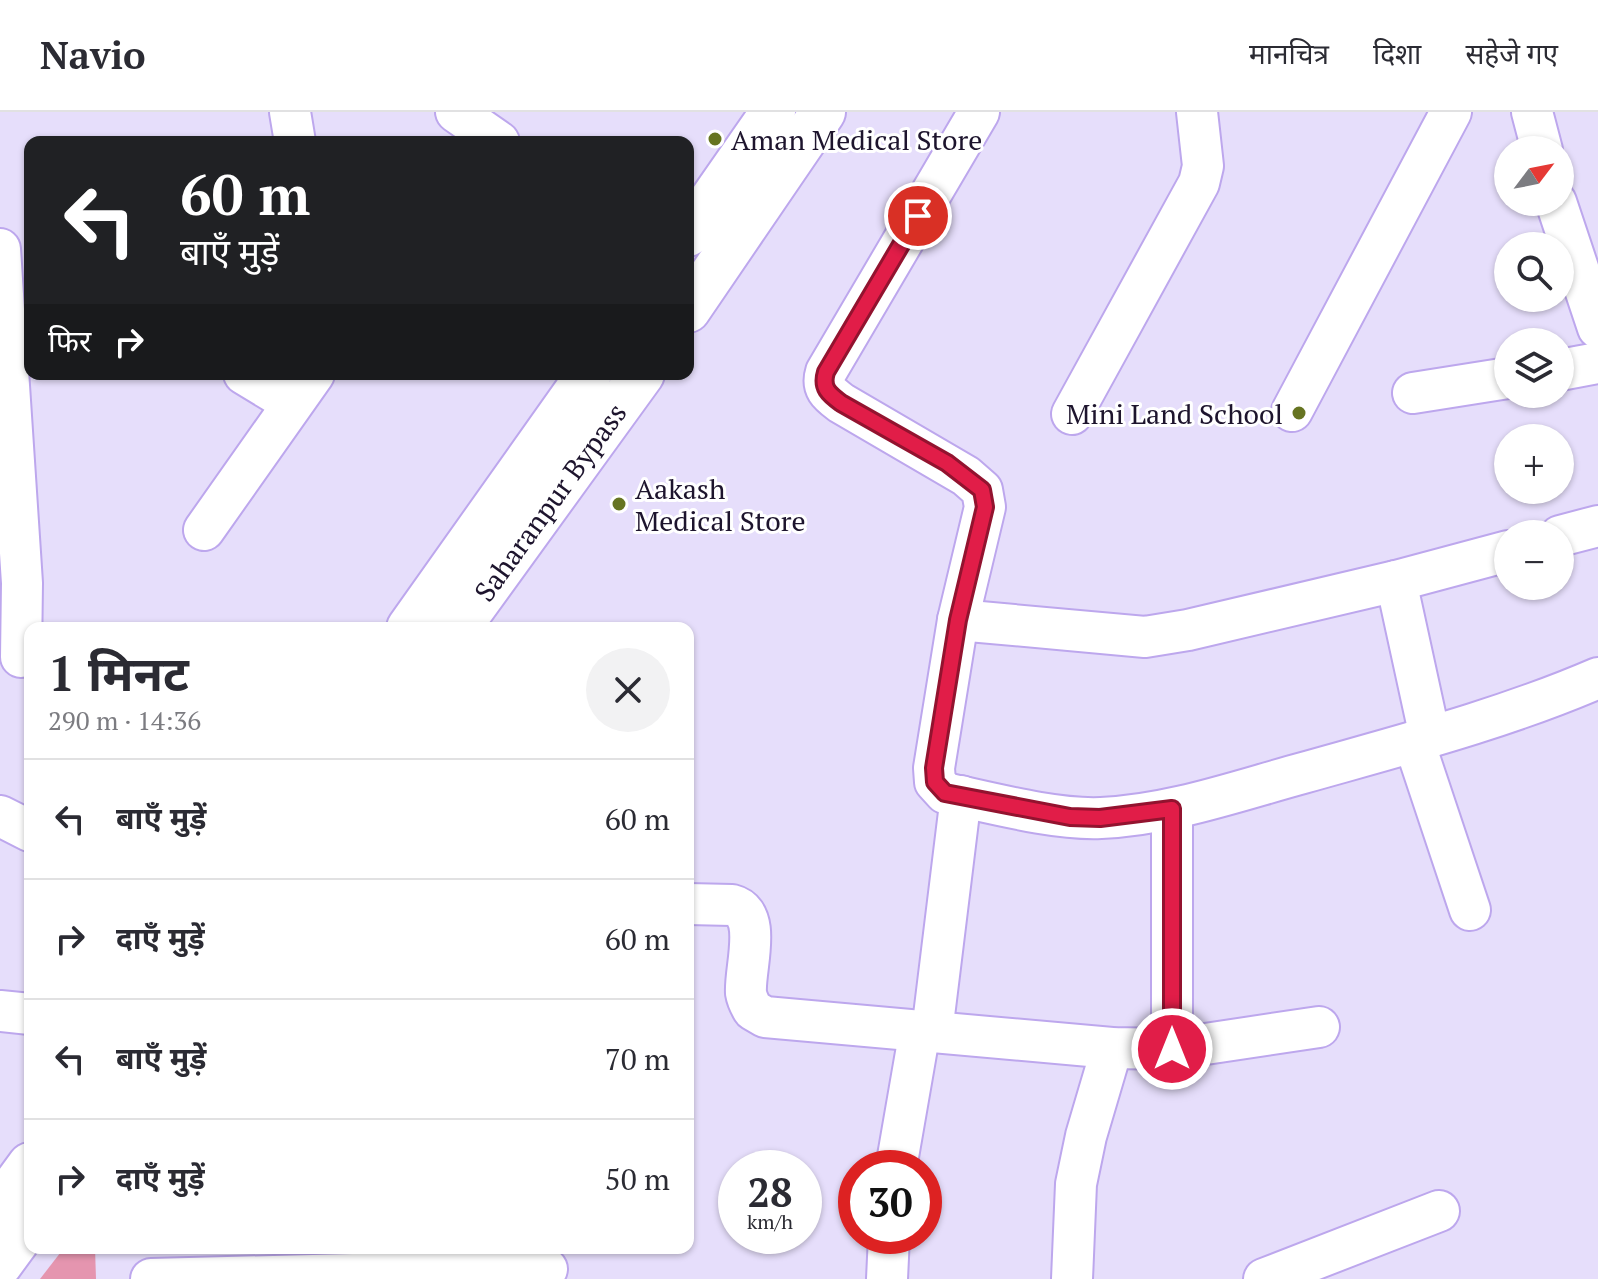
<!DOCTYPE html>
<html lang="hi">
<meta charset="utf-8">
<style>
body{margin:0;font-family:"PT Serif","Noto Sans Devanagari",serif;background:#f2f2f3;color:#2b2b33;height:100vh;display:flex;flex-direction:column;font-size:30px;white-space:nowrap}
*{box-sizing:border-box;margin:0}
p{font-size:26px;color:#7c7c81}
.icon{flex:none;width:44px;height:44px;fill:none;stroke:currentColor;stroke-width:2;stroke-linecap:round;stroke-linejoin:round}
.map{position:relative;flex:1;overflow:hidden}
.drawer{position:absolute;left:24px;top:510px;width:670px;height:632px;display:flex;flex-direction:column;background:#fff;border-radius:16px;box-shadow:0 2px 6px #0004}
.drawer>*{flex:none}
.guide{position:absolute;left:24px;top:24px;width:670px;height:244px;border-radius:16px;box-shadow:0 2px 6px #0004;background:#202124;color:#fff;overflow:hidden}
.needle{width:52px;rotate:58deg}
.controls{position:absolute;left:1494px;top:24px;display:grid;gap:16px}
.controls a{display:grid;place-items:center;width:80px;height:80px;border-radius:50%;background:#fff;box-shadow:0 2px 6px #0004;font-size:40px}
.speed{position:absolute;left:718px;top:1038px;display:flex;gap:16px;font-size:40px;font-weight:700;text-align:center}
.speed>*{display:grid;place-content:center;width:104px;height:104px;border-radius:50%;background:#fff;box-shadow:0 2px 6px #0004;line-height:1}
.speed small{font-size:20px;font-weight:400}
.speed .limit{border:12px solid #d22;background:#fff;color:#111}
.pin{position:absolute;display:grid;place-items:center;width:68px;height:68px;color:#fff;margin:-34px;border:4px solid #fff;border-radius:50%;box-shadow:0 2px 8px #0007}
.me{position:absolute;width:88px;margin:-44px;rotate:0deg;stroke-linejoin:round;filter:drop-shadow(0 0 6px #0008)}
.turn{display:flex;align-items:center;gap:28px;height:168px;padding:0 24px;font-size:36px}
.turn .icon{width:104px;height:104px;stroke-width:2.5}
.turn b{display:block;font-size:56px;line-height:68px}
.then{display:flex;align-items:center;height:76px;padding:0 24px;background:#0003;gap:16px;font-size:30px}
.round{display:grid;place-items:center;flex:none;width:84px;height:84px;border-radius:42px;background:#f2f2f3}
.headline{display:flex;align-items:center;justify-content:space-between;height:136px;padding:0 24px}
h1{font-size:48px;font-weight:700;line-height:60px}
ul{padding:0;list-style:none}
li{display:flex;align-items:center;gap:24px;height:120px;padding:0 24px;border-top:2px solid #e1e1e2}
li div{flex:1}
li b{display:block;font-size:30px}
li em{font-style:normal}
header{display:flex;align-items:center;gap:48px;box-sizing:border-box;height:112px;padding:0 40px;background:#fff;border-bottom:2px solid #e1e1e2}
header strong{font-size:38px}
nav{display:flex;gap:44px;margin-inline-start:auto;font-size:28px}
.map>svg:first-child{display:block}
</style>
<header>
<strong>Navio</strong>
<nav><a>मानचित्र</a><a>दिशा</a><a>सहेजे गए</a></nav>
</header>
<div class="map">
<svg width="1598" height="1167" viewBox="0 0 1598 1167">
<rect width="100%" height="100%" fill="#e6defb"/>
<!-- green -->
<polygon fill="#e595af" points="64,1136 95,1136 96,1167 40,1167"/>
<g fill="none" stroke-linecap="round" stroke-linejoin="round">
<defs>
<g id="minor">
<polyline points="290,0 295,30"/>
<polyline points="456,0 499,30"/>
<path d="M979,0L826,260C821,276 829,282 841,291L966,364L982,378L985,395L958,508L934,656L935,670L945,681C992,691 1055,708 1101,706C1170,703 1237,679 1303,661C1402,633 1503,607 1598,566"/>
<polyline points="1532,0 1542,38"/>
<polyline points="1556,90 1598,216"/>
<polyline points="0,137 22,471 21,545"/>
<polyline points="1560,258 1598,251"/>
<polyline points="244,262 292,291"/>
<polyline points="1413,281 1508,266"/>
<polyline points="1292,299 1451,0"/>
<polyline points="1072,302 1199,71 1203,54 1197,0"/>
<polyline points="204,418 314,262"/>
<polyline points="1560,424 1598,414"/>
<polyline points="1396,469 1430,625"/>
<polyline points="958,508 1145,525 1188,518 1396,469 1508,439"/>
<polyline points="1414,630 1470,798"/>
<polyline points="1172,697 1172,937"/>
<polyline points="0,704 30,719"/>
<path d="M688,792L732,793C764,801 744,857 746,881C747,887 750,893 753,898L765,905L1112,936L1172,937L1319,915"/>
<polyline points="0,899 30,902"/>
<polyline points="932,920 961,684"/>
<polyline points="896,1056 920,918"/>
<polyline points="151,1167 547,1157"/>
<polyline points="887,1167 889,1124"/>
<polyline points="1072,1167 1076,1072 1086,1024 1112,936"/>
<polyline points="1264,1167 1439,1099"/>
</g>
<g id="major">
<polyline points="688,122 773,0"/>
<polyline points="688,198 823,0"/>
<polyline points="409,516 589,262"/>
<path id="s1" d="M458,516L642,262"/>
<polyline points="0,1094 30,1053"/>
<polyline points="0,1152 30,1111"/>
</g>
</defs>
<!-- minor casing -->
<use href="#minor" stroke="#bda7ed" stroke-width="44"/>
<!-- major casing -->
<use href="#major" stroke="#bda7ed" stroke-width="48"/>
<!-- minor -->
<use href="#minor" stroke="#fff" stroke-width="40"/>
<!-- major -->
<use href="#major" stroke="#fff" stroke-width="44"/>
</g>
<g fill="none" stroke-linecap="round" stroke-linejoin="round">
<defs>
<path id="route" d="M918,104L826,260C821,276 829,282 841,291L947,351L982,378L985,395L958,508L934,656L935,670L945,681L1070,705L1100,706L1172,697V937"/>
</defs>
<!-- route casing -->
<use href="#route" stroke="#92132f" stroke-width="20"/>
<!-- route -->
<use href="#route" stroke="#e11d48" stroke-width="14"/>
</g>
<!-- markers -->
<g fill="#667421" stroke="#fff" stroke-width="3">
<circle cx="715" cy="27" r="8"/>
<circle cx="1299" cy="301" r="8"/>
<circle cx="619" cy="392" r="8"/>
</g>
<g text-anchor="middle" dominant-baseline="central" stroke-width="6" stroke-linejoin="round" paint-order="stroke">
<!-- poi labels -->
<g font-size="28" fill="#1d142d" stroke="#fff" text-anchor="start">
<text x="731" y="27">Aman Medical Store</text>
<text x="1283" y="301" text-anchor="end">Mini Land School</text>
<text x="635" y="376">Aakash<tspan x="635" dy="32">Medical Store</tspan></text>
</g>
<!-- street labels -->
<g font-size="28" fill="#1d142d" stroke="#fff">
<text stroke="none"><textPath href="#s1" startOffset="156">Saharanpur Bypass</textPath></text>
</g>
</g>
</svg>
<div class="controls">
<a><svg class="needle" viewBox="-14 -14 28 28"><path d="M0-13l5 13h-10z" fill="#e53935"/><path d="M0 13l5-13h-10z" fill="#7c7c81"/></svg></a>
<a><svg class="icon" aria-label="search" viewBox="0 0 24 24"><circle cx="10" cy="10" r="6"/><path d="M15 15l6 6"/></svg></a>
<a><svg class="icon" aria-label="layers" viewBox="0 0 24 24"><path d="M12 4l9 5-9 5-9-5zM3 14l9 5 9-5"/></svg></a>
<a>+</a>
<a>−</a>
</div>
<div class="speed"><div>28<small>km/h</small></div><div class="limit">30</div></div>
<div class="pin" style="left:918px;top:104px;background:#d93025"><svg class="icon" aria-label="arrive" viewBox="0 0 24 24"><path d="M6 21V4h12l-3 4 3 4H6"/></svg></div>
<svg class="me" style="left:1172px;top:937px" viewBox="-20 -20 40 40"><circle r="17" fill="#e11d48" stroke="#fff" stroke-width="3"/><path d="M0-11L8 9 0 5-8 9z" fill="#fff"/></svg>
<div class="guide">
<div class="turn"><svg class="icon" aria-label="left" viewBox="0 0 24 24"><path d="M17 20v-9H6M10 6l-5 5 5 5"/></svg><div><b>60 m</b>बाएँ मुड़ें</div></div>
<div class="then">फिर<svg class="icon" aria-label="right" viewBox="0 0 24 24"><path d="M7 20v-9h11M14 6l5 5-5 5"/></svg></div>
</div>
<section class="drawer">
<div class="headline"><div><h1>1 मिनट</h1><p>290 m · 14:36</p></div><a class="round"><svg class="icon" aria-label="close" viewBox="0 0 24 24"><path d="M6 6l12 12M18 6L6 18"/></svg></a></div>
<ul>
<li><svg class="icon" aria-label="left" viewBox="0 0 24 24"><path d="M17 20v-9H6M10 6l-5 5 5 5"/></svg><div><b>बाएँ मुड़ें</b></div><em>60 m</em></li>
<li><svg class="icon" aria-label="right" viewBox="0 0 24 24"><path d="M7 20v-9h11M14 6l5 5-5 5"/></svg><div><b>दाएँ मुड़ें</b></div><em>60 m</em></li>
<li><svg class="icon" aria-label="left" viewBox="0 0 24 24"><path d="M17 20v-9H6M10 6l-5 5 5 5"/></svg><div><b>बाएँ मुड़ें</b></div><em>70 m</em></li>
<li><svg class="icon" aria-label="right" viewBox="0 0 24 24"><path d="M7 20v-9h11M14 6l5 5-5 5"/></svg><div><b>दाएँ मुड़ें</b></div><em>50 m</em></li>
</ul>
</section>
</div>
